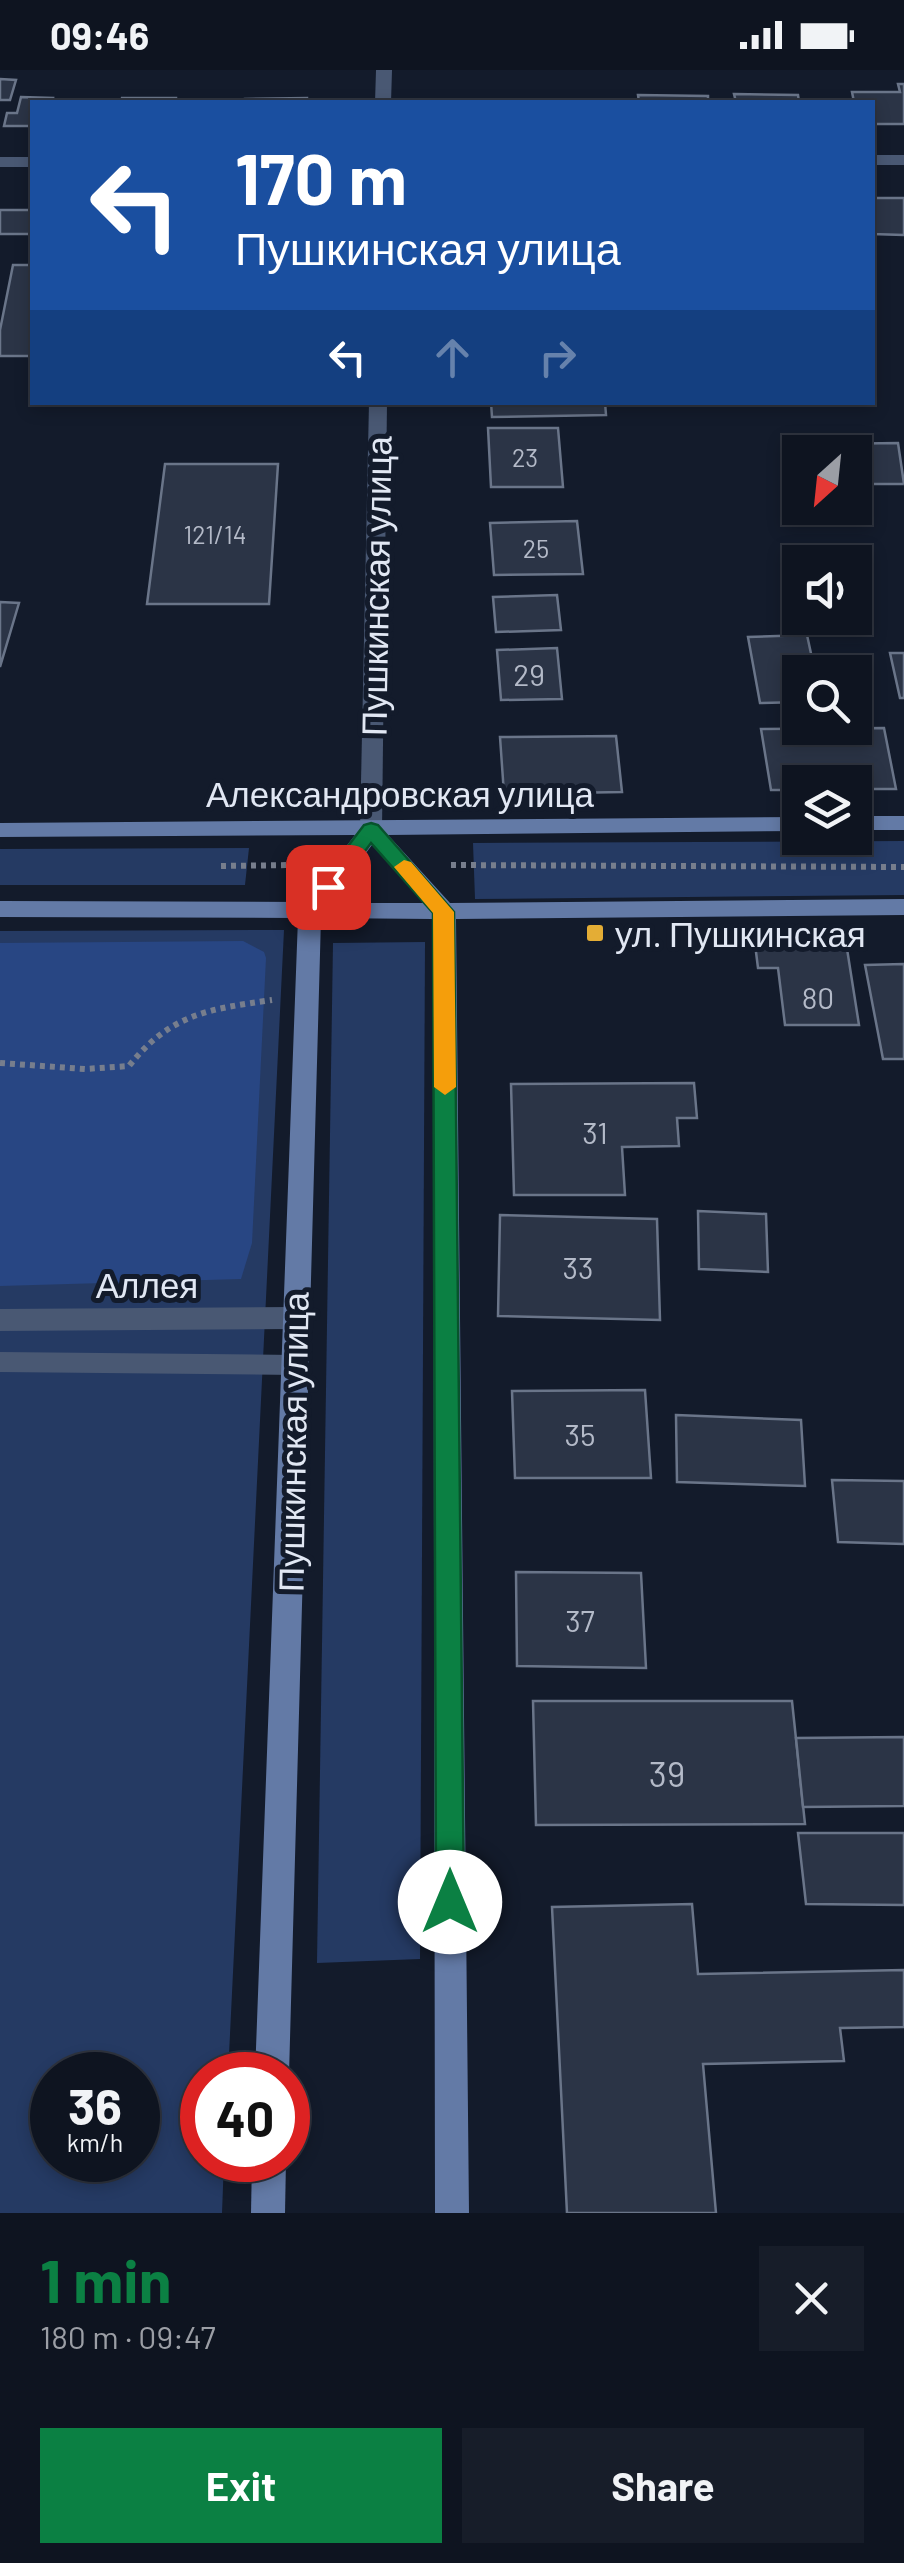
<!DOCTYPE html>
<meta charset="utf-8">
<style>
body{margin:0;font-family:Barlow,sans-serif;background:#171d29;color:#f1f3f6;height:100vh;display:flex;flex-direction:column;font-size:38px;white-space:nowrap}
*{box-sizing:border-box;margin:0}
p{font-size:32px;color:#9b9ea5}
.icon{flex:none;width:55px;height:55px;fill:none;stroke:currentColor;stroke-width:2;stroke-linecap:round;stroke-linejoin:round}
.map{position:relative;height:2143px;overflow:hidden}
.details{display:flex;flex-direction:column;background:#0e1420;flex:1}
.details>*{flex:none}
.top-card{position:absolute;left:30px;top:30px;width:845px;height:305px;border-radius:0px;box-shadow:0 5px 15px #0003,0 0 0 2px #2e333e;background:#1a4fa0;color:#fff;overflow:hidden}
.needle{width:65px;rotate:207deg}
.controls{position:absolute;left:782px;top:365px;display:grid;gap:20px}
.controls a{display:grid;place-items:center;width:90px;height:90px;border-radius:0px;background:#0e1420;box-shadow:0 5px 15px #0003,0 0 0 2px #2e333e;font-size:50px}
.speed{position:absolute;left:30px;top:1982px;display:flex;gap:20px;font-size:50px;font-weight:700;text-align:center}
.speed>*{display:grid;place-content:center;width:130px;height:130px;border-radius:50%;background:#0e1420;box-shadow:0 5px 15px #0003,0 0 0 2px #2e333e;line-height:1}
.speed small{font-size:25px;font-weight:400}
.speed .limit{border:15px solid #d22;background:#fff;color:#111}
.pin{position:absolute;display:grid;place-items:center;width:85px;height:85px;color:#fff;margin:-42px;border-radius:20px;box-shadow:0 5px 15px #0006}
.me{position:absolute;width:110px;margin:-55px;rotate:0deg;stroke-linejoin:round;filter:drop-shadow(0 0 8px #0008)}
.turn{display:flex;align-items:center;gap:35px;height:210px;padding:0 40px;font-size:45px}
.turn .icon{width:130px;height:130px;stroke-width:2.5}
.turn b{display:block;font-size:70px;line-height:85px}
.lanes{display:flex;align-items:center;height:95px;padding:0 40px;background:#0003;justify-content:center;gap:50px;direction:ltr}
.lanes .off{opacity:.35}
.round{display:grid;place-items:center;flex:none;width:105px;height:105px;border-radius:0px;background:#171d29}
.headline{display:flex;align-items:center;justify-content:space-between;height:170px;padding:0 40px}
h1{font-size:60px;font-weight:700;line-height:75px;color:#0b8043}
.button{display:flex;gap:20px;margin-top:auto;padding:20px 40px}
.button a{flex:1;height:115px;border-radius:0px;background:#0b8043;color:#fff;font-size:40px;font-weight:700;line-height:115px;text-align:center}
.button a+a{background:#171d29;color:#f1f3f6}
.status{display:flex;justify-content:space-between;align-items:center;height:70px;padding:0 50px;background:#0e1420;direction:ltr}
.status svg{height:28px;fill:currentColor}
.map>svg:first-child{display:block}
</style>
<div class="status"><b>09:46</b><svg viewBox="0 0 49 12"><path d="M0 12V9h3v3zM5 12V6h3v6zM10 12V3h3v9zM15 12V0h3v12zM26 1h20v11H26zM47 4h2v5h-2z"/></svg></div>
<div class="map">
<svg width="904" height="2143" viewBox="0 0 904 2143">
<rect width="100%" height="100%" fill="#131b2b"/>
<!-- green -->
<g fill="#253a63" fill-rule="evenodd">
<polygon points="904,771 904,825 475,829 473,773"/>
<polygon points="249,778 245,815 0,815 0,779"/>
<path d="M284,860L228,2005H202V2090H224L222,2143H0V861ZM52,2005H138V2090H52Z"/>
<polygon points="425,872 420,1889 317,1893 333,873"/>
</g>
<!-- forest -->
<polygon fill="#284683" points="243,871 264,882 266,888 252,1173 241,1209 0,1216 0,873"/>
<!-- building -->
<g fill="#2b3446" stroke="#6a7589" stroke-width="2.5">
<polygon points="0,9 16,10 10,30 0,30"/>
<polygon points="898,14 904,14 904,54 872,54 872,32 854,32 852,22 900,22"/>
<polygon points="734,24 798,25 799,32 723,32 736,32"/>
<polygon points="638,25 708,26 708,32 639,32"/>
<polygon points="21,27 53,28 52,32 32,32 32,56 4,56 7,43 17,43"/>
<polygon points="122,28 176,28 176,32 121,32"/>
<polygon points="307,28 307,32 245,32 245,29"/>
<polygon points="872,128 904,128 904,165 872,164"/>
<rect x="0" y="140" width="32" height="24"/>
<polygon points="13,195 32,195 32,286 0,286 0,260"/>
<polygon points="491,332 605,332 606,345 492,347"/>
<polygon points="488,358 558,358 563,417 491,417"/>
<polygon points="898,373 904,414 855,414 855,382 829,382 827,374"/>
<polygon points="165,394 278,394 269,534 147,534"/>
<polygon points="577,451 583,504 494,505 490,453"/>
<polygon points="557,525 561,560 496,562 493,527"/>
<polygon points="0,532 19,533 0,597"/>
<polygon points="807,565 815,602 800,602 800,632 760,633 748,567"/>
<polygon points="557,578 562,629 501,630 497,580"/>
<polygon points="890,583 904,583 904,628 900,628"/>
<polygon points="884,658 896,719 855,719 855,712 800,712 800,720 771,720 761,659"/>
<polygon points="616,666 622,722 504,724 500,667"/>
<polygon points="754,866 845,866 859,955 785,955 778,898 758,898"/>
<polygon points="904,894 904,989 883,989 865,895"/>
<polygon points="694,1013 697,1048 677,1048 679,1076 622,1077 625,1125 514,1125 511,1014"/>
<polygon points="698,1141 766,1144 768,1202 699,1199"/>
<polygon points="500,1145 657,1149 660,1250 498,1246"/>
<polygon points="645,1320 651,1408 515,1408 512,1321"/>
<polygon points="676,1345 801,1350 805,1416 677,1412"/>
<polygon points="832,1410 904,1411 904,1474 838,1472"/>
<polygon points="516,1502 641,1503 646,1598 517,1596"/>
<polygon points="533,1631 792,1631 805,1754 536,1755"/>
<polygon points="904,1667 904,1736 803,1737 796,1668"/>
<polygon points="798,1763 904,1763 904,1835 806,1834"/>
<polygon points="692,1834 698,1904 904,1900 904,1957 840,1958 844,1991 703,1994 716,2143 567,2143 552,1837"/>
</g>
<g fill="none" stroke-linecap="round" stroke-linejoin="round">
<!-- path -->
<g stroke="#777e8d" stroke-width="6" stroke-dasharray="5 5" stroke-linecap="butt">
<polyline points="451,795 904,797"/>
<polyline points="221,796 294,795"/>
<path d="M0,993L85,999L129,996C170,944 209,939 272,930"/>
</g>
<!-- lane -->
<polygon fill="#495873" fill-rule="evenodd" points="0,1282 296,1285 305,1288 308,1295 305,1302 296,1305 0,1302"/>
<!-- street -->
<g fill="#495873" fill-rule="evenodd">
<polygon points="376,0 392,0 391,32 375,32"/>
<rect x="872" y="85" width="32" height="10"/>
<rect x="0" y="87" width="32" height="10"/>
<polygon points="369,332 387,332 382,760 371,767 360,760"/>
<polygon points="294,1237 303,1240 307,1248 303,1256 294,1259 0,1261 0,1239"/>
</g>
<!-- secondary -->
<g fill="#637aa6" fill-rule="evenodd">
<rect x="855" y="746" width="49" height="14"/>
<path d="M800,747V761L388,765L450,833L904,829V845L456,849L469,2143H435L433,849L321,848L289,2005H255L298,848L0,847V831L303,832L355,765L0,767V753ZM372,775L424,833H328Z"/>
<polygon points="252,2090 286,2090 285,2143 251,2143"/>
</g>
</g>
<!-- route -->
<polygon fill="#0b8043" stroke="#07532c" stroke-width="2.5" points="371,753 378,755 454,842 464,1832 460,1841 450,1845 440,1841 436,1832 433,843 371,773 335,822 328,824 317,817 364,755"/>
<!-- slow -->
<polygon fill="#f59e0b" points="404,790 411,792 454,842 456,1017 445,1025 434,1017 433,843 394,797"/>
<!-- markers -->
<rect fill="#e4ad35" stroke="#131b2b" stroke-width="4" x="585" y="853" width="20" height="20" rx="5"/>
<g text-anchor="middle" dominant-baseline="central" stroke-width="10" stroke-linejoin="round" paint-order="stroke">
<!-- far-number labels -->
<g font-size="25" fill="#b4bac8">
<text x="525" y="387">23</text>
<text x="215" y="464">121/14</text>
<text x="536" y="478">25</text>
</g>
<!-- number labels -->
<g font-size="30" fill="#b4bac8">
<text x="529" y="604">29</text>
<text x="818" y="927">80</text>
<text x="595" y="1062">31</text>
<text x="578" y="1197">33</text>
<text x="580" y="1364">35</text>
<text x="580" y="1550">37</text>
</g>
<!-- street labels -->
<g font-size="35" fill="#e1e7f3" stroke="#131b2b">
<text transform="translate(375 516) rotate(-89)">Пушкинская улица</text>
<text x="400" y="723">Александровская улица</text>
<text x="147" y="1214">Аллея</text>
<text transform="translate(292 1372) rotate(-89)">Пушкинская улица</text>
</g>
<!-- poi labels -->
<g font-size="35" fill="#e1e7f3" stroke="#131b2b" text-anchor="start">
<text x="615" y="863">ул. Пушкинская</text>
</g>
<!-- near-number labels -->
<g font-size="35" fill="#b4bac8">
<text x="667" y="1703">39</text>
</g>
</g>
</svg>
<div class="controls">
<a><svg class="needle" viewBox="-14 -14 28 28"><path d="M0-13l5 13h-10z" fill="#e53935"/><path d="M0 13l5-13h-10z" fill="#9b9ea5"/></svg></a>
<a><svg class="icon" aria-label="sound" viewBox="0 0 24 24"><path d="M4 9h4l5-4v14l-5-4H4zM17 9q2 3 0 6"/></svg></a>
<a><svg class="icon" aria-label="search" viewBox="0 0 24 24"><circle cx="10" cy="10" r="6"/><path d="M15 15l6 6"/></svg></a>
<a><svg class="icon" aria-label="layers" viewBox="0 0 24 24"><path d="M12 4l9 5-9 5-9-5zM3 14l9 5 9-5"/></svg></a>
</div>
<div class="speed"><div>36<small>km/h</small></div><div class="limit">40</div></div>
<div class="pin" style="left:328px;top:817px;background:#d93025"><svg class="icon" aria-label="arrive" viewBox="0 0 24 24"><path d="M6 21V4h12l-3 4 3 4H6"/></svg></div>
<svg class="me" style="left:450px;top:1832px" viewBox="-20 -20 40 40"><circle r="19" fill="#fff"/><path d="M0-13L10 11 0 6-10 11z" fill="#0b8043"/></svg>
<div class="top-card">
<div class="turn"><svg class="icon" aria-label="left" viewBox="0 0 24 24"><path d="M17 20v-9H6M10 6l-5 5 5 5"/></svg><div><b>170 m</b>Пушкинская улица</div></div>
<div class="lanes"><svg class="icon" aria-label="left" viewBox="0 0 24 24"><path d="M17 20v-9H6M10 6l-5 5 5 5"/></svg><svg class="icon off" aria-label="ahead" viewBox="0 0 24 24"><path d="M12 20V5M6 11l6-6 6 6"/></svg><svg class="icon off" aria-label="right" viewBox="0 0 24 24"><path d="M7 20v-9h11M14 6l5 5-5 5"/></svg></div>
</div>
</div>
<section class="details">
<div class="headline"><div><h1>1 min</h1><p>180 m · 09:47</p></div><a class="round"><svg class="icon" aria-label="close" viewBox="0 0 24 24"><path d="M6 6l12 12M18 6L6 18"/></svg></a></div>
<div class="button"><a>Exit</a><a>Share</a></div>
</section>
